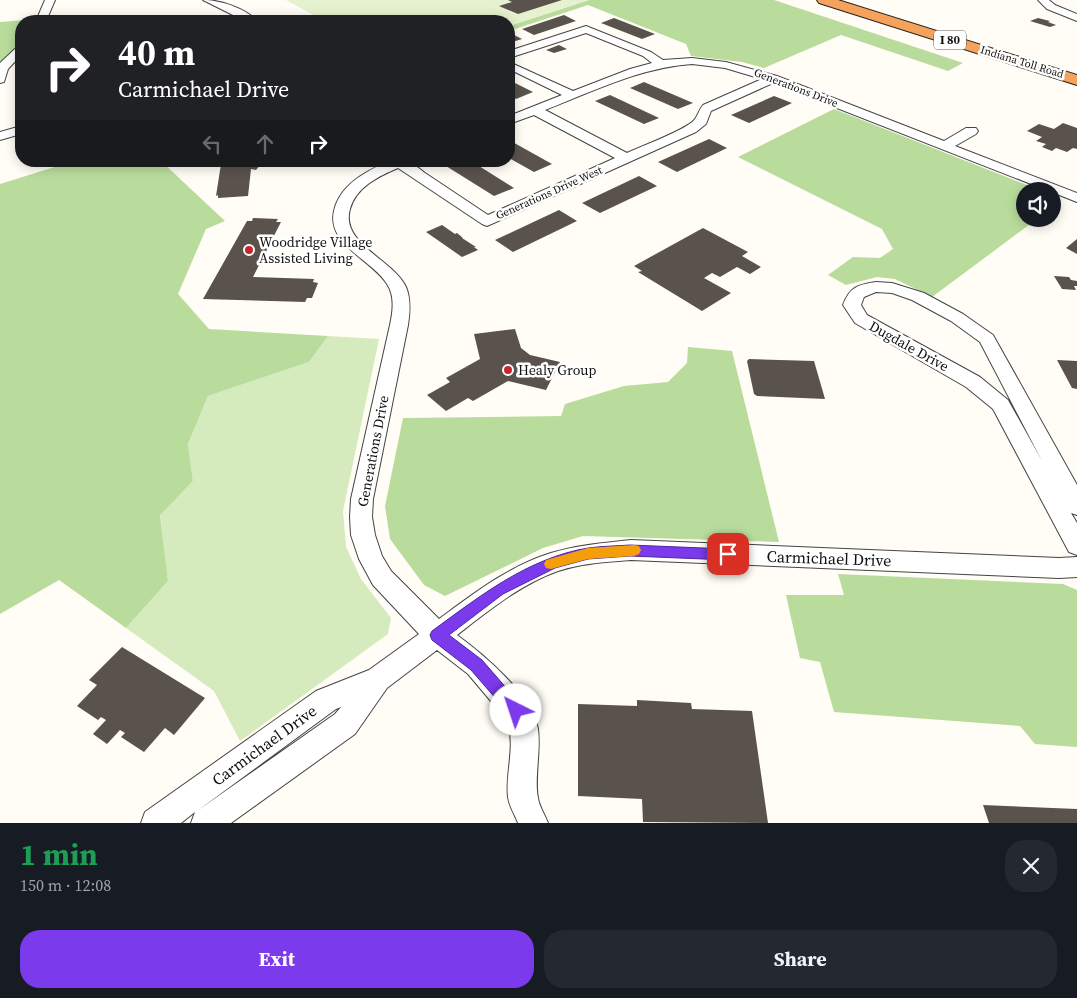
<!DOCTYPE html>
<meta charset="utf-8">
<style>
body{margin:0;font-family:"Source Serif 4",serif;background:#242831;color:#f1f3f6;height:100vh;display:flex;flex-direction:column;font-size:19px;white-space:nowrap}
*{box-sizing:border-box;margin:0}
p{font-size:16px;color:#9ea1a6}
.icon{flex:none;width:28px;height:28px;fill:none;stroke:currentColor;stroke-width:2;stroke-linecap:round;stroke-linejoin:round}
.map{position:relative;height:823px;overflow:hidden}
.panel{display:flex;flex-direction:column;background:#171b24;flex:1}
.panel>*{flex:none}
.banner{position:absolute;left:15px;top:15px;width:500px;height:152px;border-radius:20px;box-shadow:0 2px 12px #0003;background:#202124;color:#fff;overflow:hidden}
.buttons{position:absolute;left:1016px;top:182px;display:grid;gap:10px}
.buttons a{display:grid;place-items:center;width:45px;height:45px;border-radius:50%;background:#171b24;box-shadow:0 2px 12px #0003;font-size:25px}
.pin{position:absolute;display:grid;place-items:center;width:42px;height:42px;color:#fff;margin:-21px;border-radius:10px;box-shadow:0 2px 8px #0006}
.me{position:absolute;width:55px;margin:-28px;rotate:319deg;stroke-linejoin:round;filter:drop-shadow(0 0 4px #0008)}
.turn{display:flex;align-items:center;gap:18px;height:105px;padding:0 20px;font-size:22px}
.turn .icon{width:65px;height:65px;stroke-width:2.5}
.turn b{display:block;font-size:35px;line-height:42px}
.lanes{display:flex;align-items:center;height:48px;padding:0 20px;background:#0003;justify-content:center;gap:25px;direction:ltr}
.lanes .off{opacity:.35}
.round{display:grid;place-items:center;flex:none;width:52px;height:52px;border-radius:20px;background:#242831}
.head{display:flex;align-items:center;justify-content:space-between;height:85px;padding:0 20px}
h1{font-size:30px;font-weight:700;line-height:38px;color:#1e9e55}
.action{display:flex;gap:10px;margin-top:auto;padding:10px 20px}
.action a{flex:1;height:58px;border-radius:20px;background:#7c3aed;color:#fff;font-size:20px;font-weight:700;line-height:58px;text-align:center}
.action a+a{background:#242831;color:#f1f3f6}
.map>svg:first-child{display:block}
</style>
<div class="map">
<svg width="1077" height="823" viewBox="0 0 1077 823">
<rect width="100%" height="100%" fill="#fffdf5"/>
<!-- green -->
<polygon fill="#d5ebbd" points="328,336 379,339 343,511 346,547 361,579 391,618 388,634 240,741 214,691 126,628 168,581 160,514 193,481 188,444 208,396 309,362"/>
<!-- forest -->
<g fill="#b9dc9c">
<polygon points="589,0 774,0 963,63 948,71 841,35 764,68 742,62 691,56 686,44 588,5 509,31 509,26"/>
<polygon points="37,19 36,21 21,21 21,44 0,65 0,22"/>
<polygon points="834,109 1042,191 1025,191 1025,219 1037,219 932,297 895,279 877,277 846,285 828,275 853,257 880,258 893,249 882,229 738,157"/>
<polygon points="74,161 161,161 225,221 206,229 178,294 209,329 328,336 309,362 208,396 188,444 193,481 160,515 168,581 126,628 59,580 0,614 0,184"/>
<polygon points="688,347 732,351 779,542 583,536 543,548 445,596 424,585 390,539 385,506 403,418 561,416 565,404 624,386 668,382 687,363"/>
<polygon points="838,574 1063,584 1077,590 1077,747 1035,744 1020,726 834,712 820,662 800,658 786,595 844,595"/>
</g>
<!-- pitch -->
<polygon fill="#e6f2cf" points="286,0 589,0 509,26 509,21 325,21"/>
<!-- building -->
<g fill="#5a524d">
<polygon points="508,0 562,0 518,14 499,6 512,2"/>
<polygon points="564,15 576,21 534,35 522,29"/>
<polygon points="614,18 655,34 642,39 601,23"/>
<polygon points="1038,18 1050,21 1048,22 1056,25 1050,27 1030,21"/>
<polygon points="509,33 510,33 522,39 509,43"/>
<polygon points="559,45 567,49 554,53 546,50"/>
<polygon points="509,80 533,92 516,99 509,95"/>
<polygon points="644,82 693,103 678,109 630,88"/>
<polygon points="610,95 659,118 644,124 595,101"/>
<polygon points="774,96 792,103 749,123 731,115"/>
<polygon points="1063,123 1077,128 1077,149 1073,148 1067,152 1056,148 1052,151 1042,147 1046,144 1036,141 1042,137 1027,131 1039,124 1054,129"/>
<polygon points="709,139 727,148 677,172 658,162"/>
<polygon points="509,140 552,164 534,172 509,158"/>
<polygon points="214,161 256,161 253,163 261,164 256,170 251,169 248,196 218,198 218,195 216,196 221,164"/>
<polygon points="459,161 471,161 514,188 494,196 446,166"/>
<polygon points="639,176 657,186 600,213 582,203"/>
<polygon points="559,210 577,221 513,252 495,240"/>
<polygon points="253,218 278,219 276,222 281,222 253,277 314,279 313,282 318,283 312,298 307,298 305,302 203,299 247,221 252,221"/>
<polygon points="442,225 455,234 457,233 463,238 462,238 476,247 474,247 478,250 462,257 426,232"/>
<polygon points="703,228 748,252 742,256 761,267 750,274 737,267 720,277 712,273 704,278 731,293 702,311 638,272 642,271 634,266"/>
<polygon points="1077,239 1077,254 1066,248"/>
<polygon points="1054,276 1069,277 1071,280 1077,281 1077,286 1074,286 1076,290 1062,289"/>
<polygon points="515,329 521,348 530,355 560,362 546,390 508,381 473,401 468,398 446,411 427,395 450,382 446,378 480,359 474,334"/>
<polygon points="749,359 814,361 825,399 757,396 754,394 747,361"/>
<polygon points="1057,360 1077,361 1077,389 1072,388"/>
<polygon points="122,647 205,698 174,735 165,728 144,752 121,737 125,733 120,730 107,744 93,734 106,720 101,717 98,720 77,706 97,685 89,680"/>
<polygon points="637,700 691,703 692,709 752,711 768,823 643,822 642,799 578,796 578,704 637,706"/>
<polygon points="983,805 1077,809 1077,823 989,823"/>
</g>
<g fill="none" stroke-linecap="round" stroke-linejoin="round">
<defs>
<g id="minor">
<polygon points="45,0 55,0 46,21 36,21"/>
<path d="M203,0C220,0 245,8 257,21H245Z"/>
<polygon points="1038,0 1049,0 1055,5 1077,14 1077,21 1047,9"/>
<path d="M586,26L651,52L663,60L692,58L726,62L777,76L944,141L966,128H976L978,131L976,134L955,146L1077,193V202L773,83L711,111L706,124L696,132L487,226L482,224L398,168C379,176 356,187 350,209C340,244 393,259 406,287C411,299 410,312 408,325L373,499L372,517L375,535L382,556L391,571L439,619C473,594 509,566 551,553C577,545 604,543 631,540L1059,558L1077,557V577L1059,578L631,560C607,562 582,563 558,571C521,584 488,611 457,635C483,654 533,696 538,729C541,751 534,779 538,798C539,806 545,815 548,823H518C515,815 509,806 508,797C505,772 517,744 506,719L468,674L437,650L387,688L355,734L231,823H191L195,812L181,823H141L145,812L316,691L369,670L419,634L373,585L359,559L351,535L350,517L351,499L390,325C393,311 395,296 387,284C372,259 323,244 335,207C340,191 353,180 367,172C379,165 392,159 407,161C411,162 420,169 425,173C446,187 467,201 488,215L615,158L534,115L509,124V116L562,95L509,69V62L573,91L630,69L652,63L643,56L586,33L509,58V51ZM692,64L725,68L762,79L703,105C699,110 698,115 695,119C689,129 639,147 627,153L545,110C594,91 639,68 692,64ZM341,707L335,714L197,811L336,709Z"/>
<polygon points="21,46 21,55 8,69 4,82 0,83 0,63 17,47"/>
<polygon points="21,126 21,134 0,140 0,132"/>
<path d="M876,282L892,283L924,293L963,314L993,335L1077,485V515L1071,513L1077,523V555L1069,552L993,409L966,387L855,323L843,305C850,287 857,285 876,282ZM876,292L892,293L912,300L951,321L980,342L1042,461L1008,400L980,377L867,315L861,305L864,297Z"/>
</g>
<polygon id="highway" points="817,0 838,0 1077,75 1077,85 819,3"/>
</defs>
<!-- minor casing -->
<use href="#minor" stroke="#444" stroke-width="2"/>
<!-- highway casing -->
<use href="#highway" stroke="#222" stroke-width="2"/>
<!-- minor -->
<use href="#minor" fill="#fff" fill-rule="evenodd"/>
<!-- highway -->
<use href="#highway" fill="#f5a25d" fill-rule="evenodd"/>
</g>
<!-- route -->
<path fill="#7c3aed" stroke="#51269a" d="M630,545L728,549L733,550L735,554L733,558L728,560L630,556L588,559L555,568L503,594L449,635L482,660L521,705L524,710L521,715L516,717L510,715L471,670L432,640L430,635L432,631C480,596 528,558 588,548C602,546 617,546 630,545Z"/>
<!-- slow -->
<polygon fill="#f59e0b" points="634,545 639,546 641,550 639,554 634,556 588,559 551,569 546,568 544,564 546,560 588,548"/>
<!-- markers -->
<g fill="#c4262e" stroke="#fff" stroke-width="2">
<circle cx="249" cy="250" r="5"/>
<circle cx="508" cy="370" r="5"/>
</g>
<g text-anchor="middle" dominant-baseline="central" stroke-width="5" stroke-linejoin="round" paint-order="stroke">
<!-- far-street labels -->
<g font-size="11" fill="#111" stroke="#fff">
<text transform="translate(1022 62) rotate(17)">Indiana Toll Road</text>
<text transform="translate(796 88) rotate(21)">Generations Drive</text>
<text transform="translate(549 193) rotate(-24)">Generations Drive West</text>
</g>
<!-- shield labels -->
<rect fill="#fff" stroke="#585858" stroke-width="1" x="934" y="30.5" width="32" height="19" rx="4"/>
<g font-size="12" font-weight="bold" fill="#111">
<text x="950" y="40">I 80</text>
</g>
<!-- poi labels -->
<g font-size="14" fill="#111" stroke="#fff" text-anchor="start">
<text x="259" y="242">Woodridge Village<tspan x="259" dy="16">Assisted Living</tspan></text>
<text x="518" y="370">Healy Group</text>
</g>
<!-- street labels -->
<g font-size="14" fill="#111" stroke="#fff">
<text transform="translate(909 346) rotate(29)">Dugdale Drive</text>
<text transform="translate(373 451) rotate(-79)">Generations Drive</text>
</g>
<!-- near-street labels -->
<g font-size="16" fill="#111" stroke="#fff">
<text transform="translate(829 558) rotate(2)">Carmichael Drive</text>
<text transform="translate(264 745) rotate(-36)">Carmichael Drive</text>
</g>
</g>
</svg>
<div class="buttons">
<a><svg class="icon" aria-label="sound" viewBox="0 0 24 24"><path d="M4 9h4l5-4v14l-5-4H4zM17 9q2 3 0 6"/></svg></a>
</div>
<div class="pin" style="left:728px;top:554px;background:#d93025"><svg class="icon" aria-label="arrive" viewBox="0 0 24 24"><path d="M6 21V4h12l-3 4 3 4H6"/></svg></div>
<svg class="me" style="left:516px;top:710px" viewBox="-20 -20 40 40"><circle r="19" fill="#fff"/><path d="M0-13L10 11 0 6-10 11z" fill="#7c3aed"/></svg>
<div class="banner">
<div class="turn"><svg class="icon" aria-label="right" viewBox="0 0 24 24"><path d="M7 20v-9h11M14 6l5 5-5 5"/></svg><div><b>40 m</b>Carmichael Drive</div></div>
<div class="lanes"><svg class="icon off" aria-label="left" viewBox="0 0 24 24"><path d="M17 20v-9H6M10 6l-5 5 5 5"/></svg><svg class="icon off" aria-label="ahead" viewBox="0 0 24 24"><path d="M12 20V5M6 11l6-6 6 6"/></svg><svg class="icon" aria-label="right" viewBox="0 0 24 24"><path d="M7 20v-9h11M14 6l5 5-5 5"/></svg></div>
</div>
</div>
<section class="panel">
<div class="head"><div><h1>1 min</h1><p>150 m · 12:08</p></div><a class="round"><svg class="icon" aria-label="close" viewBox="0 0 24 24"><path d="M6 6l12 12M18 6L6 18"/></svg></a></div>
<div class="action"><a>Exit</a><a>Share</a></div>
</section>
